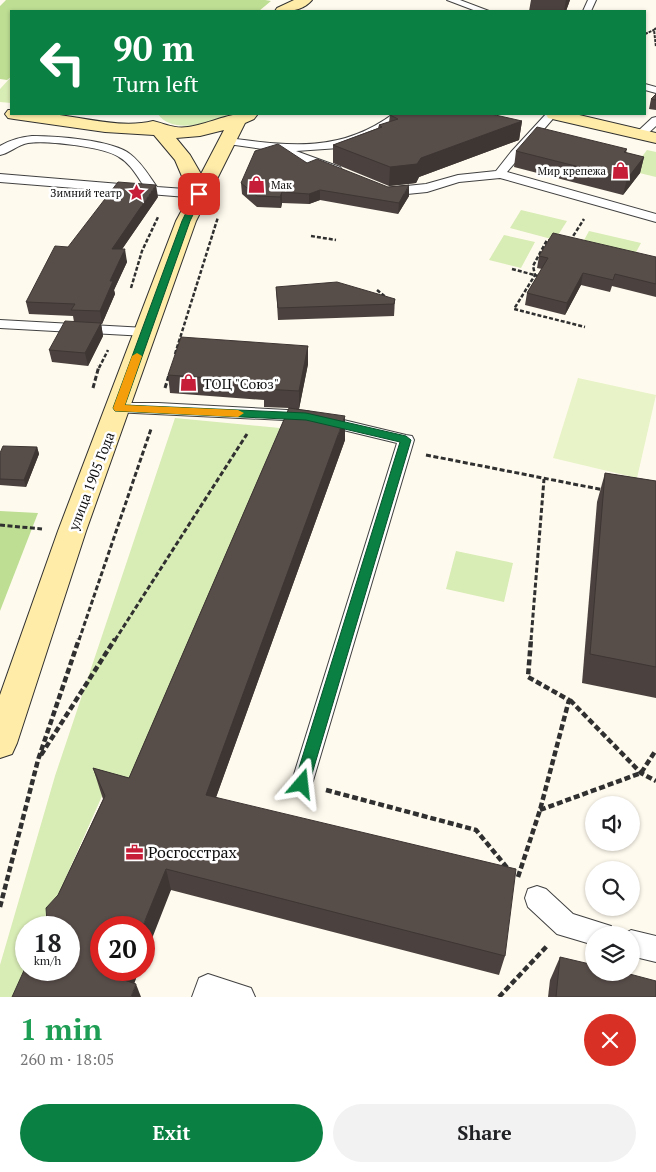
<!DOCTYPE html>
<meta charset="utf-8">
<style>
body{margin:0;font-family:"PT Serif",serif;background:#f2f2f2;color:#202124;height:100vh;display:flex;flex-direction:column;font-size:19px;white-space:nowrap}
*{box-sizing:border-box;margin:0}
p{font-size:16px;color:#757577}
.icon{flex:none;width:28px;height:28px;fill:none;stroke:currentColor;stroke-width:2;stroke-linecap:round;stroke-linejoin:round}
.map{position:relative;height:997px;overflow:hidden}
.sheet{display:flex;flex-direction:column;background:#fff;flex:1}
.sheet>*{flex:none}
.banner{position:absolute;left:10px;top:10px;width:636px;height:105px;border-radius:0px;box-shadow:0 1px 4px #0004;background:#0b8043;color:#fff;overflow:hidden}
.fabs{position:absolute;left:585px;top:796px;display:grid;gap:10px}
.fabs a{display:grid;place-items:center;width:55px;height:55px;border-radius:50%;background:#fff;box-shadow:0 1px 4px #0004;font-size:25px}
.speed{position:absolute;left:15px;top:916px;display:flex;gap:10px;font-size:25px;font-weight:700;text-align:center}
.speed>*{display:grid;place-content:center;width:65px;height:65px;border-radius:50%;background:#fff;box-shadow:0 1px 4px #0004;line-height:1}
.speed small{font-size:12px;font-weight:400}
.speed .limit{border:8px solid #d22;background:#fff;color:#111}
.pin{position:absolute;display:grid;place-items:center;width:42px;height:42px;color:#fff;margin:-21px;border-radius:10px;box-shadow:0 2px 8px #0006}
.me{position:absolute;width:55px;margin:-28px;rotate:17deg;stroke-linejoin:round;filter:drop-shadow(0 0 4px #0008)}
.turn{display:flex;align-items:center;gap:18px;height:105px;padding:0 20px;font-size:22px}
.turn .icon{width:65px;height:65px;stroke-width:2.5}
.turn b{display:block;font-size:35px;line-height:42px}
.round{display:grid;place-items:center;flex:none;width:52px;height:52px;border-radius:26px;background:#f2f2f2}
.head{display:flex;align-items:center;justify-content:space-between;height:85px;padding:0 20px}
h1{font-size:30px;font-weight:700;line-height:38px;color:#1e9e55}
.primary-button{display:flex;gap:10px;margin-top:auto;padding:10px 20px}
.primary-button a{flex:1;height:58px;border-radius:30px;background:#0b8043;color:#fff;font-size:20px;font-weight:700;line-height:58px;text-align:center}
.primary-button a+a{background:#f2f2f2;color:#202124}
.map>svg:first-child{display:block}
</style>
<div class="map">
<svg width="656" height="997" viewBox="0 0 656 997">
<rect width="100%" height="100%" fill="#fffaee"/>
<!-- green -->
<g fill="#d8ecb5">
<polygon points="11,77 11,103 0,102 0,89"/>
<path d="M158,114H230C211,123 172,135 158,114Z"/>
<polygon points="647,150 656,152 656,177 631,171"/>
<polygon points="521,210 567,221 555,240 510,228"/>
<polygon points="589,231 641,243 635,254 583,242"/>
<polygon points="504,235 535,242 521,268 489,260"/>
<polygon points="175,418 280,428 132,779 110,778 44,927 26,928 26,968 13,997 0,997 0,965 55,776"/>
<polygon points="456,551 513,563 504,602 446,589"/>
</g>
<!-- forest -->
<g fill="#bdde93">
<polygon points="6,0 265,0 271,1 259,11 11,11 11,77 7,80 0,79 0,6"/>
<polygon points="0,511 38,513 0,611"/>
</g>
<!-- pitch -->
<polygon fill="#e8f3c7" points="578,378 656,395 637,478 553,458"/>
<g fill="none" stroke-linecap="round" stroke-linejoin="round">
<defs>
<g id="lane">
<polygon points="447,0 460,0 489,11 476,11"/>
<polygon points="588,0 596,0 591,11 583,11"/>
<polygon points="645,84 656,87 656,93 645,90"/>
<path d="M393,114H405L384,131L339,148L296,151L340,167L342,170L336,174L276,151L228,144L222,141L228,138C290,146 340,153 393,114Z"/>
<polygon points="546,114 557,114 507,172 656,214 656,222 500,178 459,182 427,192 387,196 381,192 387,188 426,184 458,175 496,171 511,152"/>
<polygon points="656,117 656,126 645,136 637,136 635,134 637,132 652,118"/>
<path d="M32,136C55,136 113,140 130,154C142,163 149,176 157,187L199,190L205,194L199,198L0,182V174L144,186C137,176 130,163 119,157C104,147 46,140 28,143C17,145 10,153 0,155V146C10,140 21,137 32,136Z"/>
<polygon points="0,320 146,328 151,329 153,332 151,335 146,336 0,328"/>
<polygon points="119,403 158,403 306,411 406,435 412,436 414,440 310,791 302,794 294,791 291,784 397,443 306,421 113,412 111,408 113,404"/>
<polygon points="537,886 546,889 573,914 611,926 615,935 594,935 594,945 557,934 528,907 525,898 528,889"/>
<polygon points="631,930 656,936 656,962 631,956 631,935 622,935"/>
<polygon points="208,974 251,988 255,997 192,997 199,978"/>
</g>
<g id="secondary">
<path d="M294,0H312C303,11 288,12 275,11L277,8Z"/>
<path d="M8,110H11V114C24,114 37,113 50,114C83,117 121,129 153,121C166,124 174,129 188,127C208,125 238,108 257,115L254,119L245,123L196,221L86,531L17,743L12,754L0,758V695L58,531L176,221L190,195L175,160L154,135L105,132L14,119L8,118L5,114ZM224,130L201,174L190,155L176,138L200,136Z"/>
<polygon points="546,114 575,114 656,133 656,143 548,118"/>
</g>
</defs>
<!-- lane casing -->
<use href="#lane" stroke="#414141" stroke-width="2"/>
<!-- secondary casing -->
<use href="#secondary" stroke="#303030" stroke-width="2"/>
<!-- path-far3 -->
<g stroke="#303030" stroke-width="2" stroke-dasharray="3 1" stroke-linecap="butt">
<polyline points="656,28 654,30 656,47"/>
<polyline points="645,34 654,30"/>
</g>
<!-- path-far2 -->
<g stroke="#303030" stroke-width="2.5" stroke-dasharray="4 2" stroke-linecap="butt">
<polyline points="311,236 336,240"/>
<polyline points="552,241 547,240 533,266 535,275 514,309 585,327"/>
<polyline points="570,241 584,219"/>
<polyline points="512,269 542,277"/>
<polyline points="131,288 142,251 158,217"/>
<polyline points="377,290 388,299"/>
<polyline points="175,354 218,217"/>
<polyline points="99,368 108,350"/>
</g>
<!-- path-far1 -->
<g stroke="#303030" stroke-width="3" stroke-dasharray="5 2.5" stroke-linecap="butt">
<polyline points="93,388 99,366"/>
<polyline points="165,388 169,375"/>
<polyline points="426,455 604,490"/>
<polyline points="0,525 42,529"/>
<polyline points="79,640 151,429"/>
<polyline points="115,640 247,434"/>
<polyline points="531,640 544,479"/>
</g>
<!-- path -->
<g stroke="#303030" stroke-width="4.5" stroke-dasharray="6 3" stroke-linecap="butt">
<polyline points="570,700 641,773 656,781"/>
<polyline points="41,755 115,639"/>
<polyline points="326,790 476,830 509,870"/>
<polyline points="540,810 641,773 656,750"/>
<polyline points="518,877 540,810 569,700 528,677 531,639"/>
<polyline points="0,907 38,760 79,639"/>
<polyline points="499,997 547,946"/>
</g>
<!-- lane -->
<use href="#lane" fill="#fff" fill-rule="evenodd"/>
<!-- secondary -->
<use href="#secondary" fill="#ffeca9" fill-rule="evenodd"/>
</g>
<!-- wall -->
<g fill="#4b423f">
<polygon points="531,0 570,0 566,11 529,11"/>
<polygon points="656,94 656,110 649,109 651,99"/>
<polygon points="390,115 522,121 519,140 419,177 416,183 389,186 333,163 333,145 378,128 379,125 389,122"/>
<polygon points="627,149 626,153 644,157 640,173 623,195 514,167 516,151"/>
<polygon points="307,163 409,196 398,214 320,200 309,204 282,203 281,208 257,207 242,194 241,183"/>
<polygon points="158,197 122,249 127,262 114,290 115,294 102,324 101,324 103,336 88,366 52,362 49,350 74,322 73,316 29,314 26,302 68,247"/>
<polygon points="539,256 656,257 656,297 612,286 610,292 581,285 565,315 525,305 527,293 542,269 537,268"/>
<polygon points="276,287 395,299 394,316 278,320"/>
<polygon points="308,346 308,364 299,409 345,440 216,797 505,956 499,975 171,890 101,970 139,970 134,984 26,970 58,895 103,799 100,790 93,768 129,778 289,408 264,407 264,400 170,393 168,375"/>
<polygon points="37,447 39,454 26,487 0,485 0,453"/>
<polygon points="605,473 656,481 656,698 582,683 597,502"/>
<polygon points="560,957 656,997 548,997 550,980"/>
</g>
<!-- shaded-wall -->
<g fill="#3d3633">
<polygon points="566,0 570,0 566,11 564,11"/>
<polygon points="522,121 519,140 419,177 416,183 389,186 390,167 421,158"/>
<polygon points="644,157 640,173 623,195 627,179"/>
<polygon points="156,185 158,197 114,261 112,249"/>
<polygon points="409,185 409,196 398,214 399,203"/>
<polygon points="320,190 320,200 309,204 309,194"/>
<polygon points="282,192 282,203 281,208 280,197"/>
<polygon points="125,249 127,262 114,290 115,294 102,324 100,311 110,281"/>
<polygon points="583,273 581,285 565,315 567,303"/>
<polygon points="101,323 103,336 88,366 85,353"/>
<polygon points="308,346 308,364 299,409 299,391"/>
<polygon points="345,416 345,440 209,817 206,795"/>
<polygon points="37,447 39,454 26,487 24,480"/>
<polygon points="166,869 171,890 144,959 144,928 142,928"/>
<polygon points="125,970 139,970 129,997 121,979"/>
<polygon points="136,984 141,997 131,997"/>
</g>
<!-- building -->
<g fill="#574d49" stroke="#3d3633">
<polygon points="656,94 656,100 651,99"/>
<polygon points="391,114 491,114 522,121 421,158 417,164 390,167 333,145 382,127 379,125 398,119 390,115"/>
<polygon points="537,127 627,149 624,152 644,157 627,179 516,151"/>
<polygon points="278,144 307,163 317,159 388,187 409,185 399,203 320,190 309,194 282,192 280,197 257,196 241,183 255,151"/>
<polygon points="118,182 156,185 112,249 125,249 110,281 113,281 100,311 71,310 75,304 26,302 55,246 68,247"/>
<polygon points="553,233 656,257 656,284 615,274 613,280 583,273 567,303 527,293 548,258 539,256"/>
<polygon points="337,282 395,299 394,304 278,308 276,287"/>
<polygon points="65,321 101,323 85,353 49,350"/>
<polygon points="181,337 308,346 299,391 263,389 265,382 168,375"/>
<polygon points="289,408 345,416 206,795 516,869 505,956 166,869 142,928 101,928 101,970 125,970 121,979 136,984 131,997 12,997 26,966 26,970 69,970 69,928 44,928 47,922 46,908 58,895 105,796 93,768 129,778"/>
<polygon points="3,446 37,447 24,480 0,479 0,453"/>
<polygon points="605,473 656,481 656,667 590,654"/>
<polygon points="560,957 594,965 594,972 622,972 656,981 656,997 556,997"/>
</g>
<!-- route -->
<polygon fill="#0b8043" stroke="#07532c" points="199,191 203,194 190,221 125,405 306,413 406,436 411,440 309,784 307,788 302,790 296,788 294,784 400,442 306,420 115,411 113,408 182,221 195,194"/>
<!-- slow -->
<polygon fill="#f59e0b" points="137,353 142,356 125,405 238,410 244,413 238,417 115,411 113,408 132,356"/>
<!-- icons -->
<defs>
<symbol id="shop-bare" viewBox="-9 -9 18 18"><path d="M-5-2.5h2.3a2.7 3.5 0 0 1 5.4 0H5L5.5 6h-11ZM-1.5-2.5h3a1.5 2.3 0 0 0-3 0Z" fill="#c61d38" stroke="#fff" stroke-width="2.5" paint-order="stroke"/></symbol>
<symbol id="sight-bare" viewBox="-9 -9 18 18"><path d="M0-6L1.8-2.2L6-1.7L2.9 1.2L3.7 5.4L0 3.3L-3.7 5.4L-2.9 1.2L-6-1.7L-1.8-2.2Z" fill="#c61d38" stroke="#fff" stroke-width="2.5" paint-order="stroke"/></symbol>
<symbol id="office-bare" viewBox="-9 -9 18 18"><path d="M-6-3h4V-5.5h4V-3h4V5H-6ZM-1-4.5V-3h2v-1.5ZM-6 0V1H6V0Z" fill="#c61d38" stroke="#fff" stroke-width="2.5" paint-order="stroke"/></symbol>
</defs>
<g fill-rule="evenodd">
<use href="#shop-bare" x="608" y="158" width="25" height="25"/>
<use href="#shop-bare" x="244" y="172" width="25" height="25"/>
<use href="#sight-bare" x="124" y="180" width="25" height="25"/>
<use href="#shop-bare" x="176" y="370" width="25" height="25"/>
<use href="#office-bare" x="122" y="840" width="25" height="25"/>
</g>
<g text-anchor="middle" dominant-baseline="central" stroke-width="5" stroke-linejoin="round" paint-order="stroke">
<!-- far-poi labels -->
<g font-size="11" fill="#0e0e0e" stroke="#fff" text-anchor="end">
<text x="606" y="171">Мир крепежа</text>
<text x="271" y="185" text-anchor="start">Мак</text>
<text x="122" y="193">Зимний театр</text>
</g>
<!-- poi labels -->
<g font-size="14" fill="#0e0e0e" stroke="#fff" text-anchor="start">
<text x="203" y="383">ТОЦ "Союз"</text>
</g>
<!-- street labels -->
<g font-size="14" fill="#0e0e0e" stroke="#fff">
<text transform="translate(91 481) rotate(-69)">улица 1905 Года</text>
</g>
<!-- near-poi labels -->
<g font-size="16" fill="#0e0e0e" stroke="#fff" text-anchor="start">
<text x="148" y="852">Росгосстрах</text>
</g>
</g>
</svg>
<div class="fabs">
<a><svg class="icon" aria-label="sound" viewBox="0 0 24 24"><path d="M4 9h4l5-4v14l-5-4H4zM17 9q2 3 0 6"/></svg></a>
<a><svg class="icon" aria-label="search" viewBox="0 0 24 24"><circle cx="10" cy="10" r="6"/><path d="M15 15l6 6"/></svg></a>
<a><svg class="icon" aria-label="layers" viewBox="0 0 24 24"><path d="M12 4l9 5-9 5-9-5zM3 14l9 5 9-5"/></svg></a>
</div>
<div class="speed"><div>18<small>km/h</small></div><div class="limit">20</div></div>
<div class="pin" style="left:199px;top:194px;background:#d93025"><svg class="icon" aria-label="arrive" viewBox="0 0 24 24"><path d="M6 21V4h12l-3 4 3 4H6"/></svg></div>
<svg class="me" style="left:302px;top:784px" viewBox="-20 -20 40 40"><path d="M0-17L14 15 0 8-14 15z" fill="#0b8043" stroke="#fff" stroke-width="4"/></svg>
<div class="banner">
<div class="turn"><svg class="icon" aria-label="left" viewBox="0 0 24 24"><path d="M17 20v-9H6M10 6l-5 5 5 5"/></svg><div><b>90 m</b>Turn left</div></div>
</div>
</div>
<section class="sheet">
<div class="head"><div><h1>1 min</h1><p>260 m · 18:05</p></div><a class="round" style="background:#d93025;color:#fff"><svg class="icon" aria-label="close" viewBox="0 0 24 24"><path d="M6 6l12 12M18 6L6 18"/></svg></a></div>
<div class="primary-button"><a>Exit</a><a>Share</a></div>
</section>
